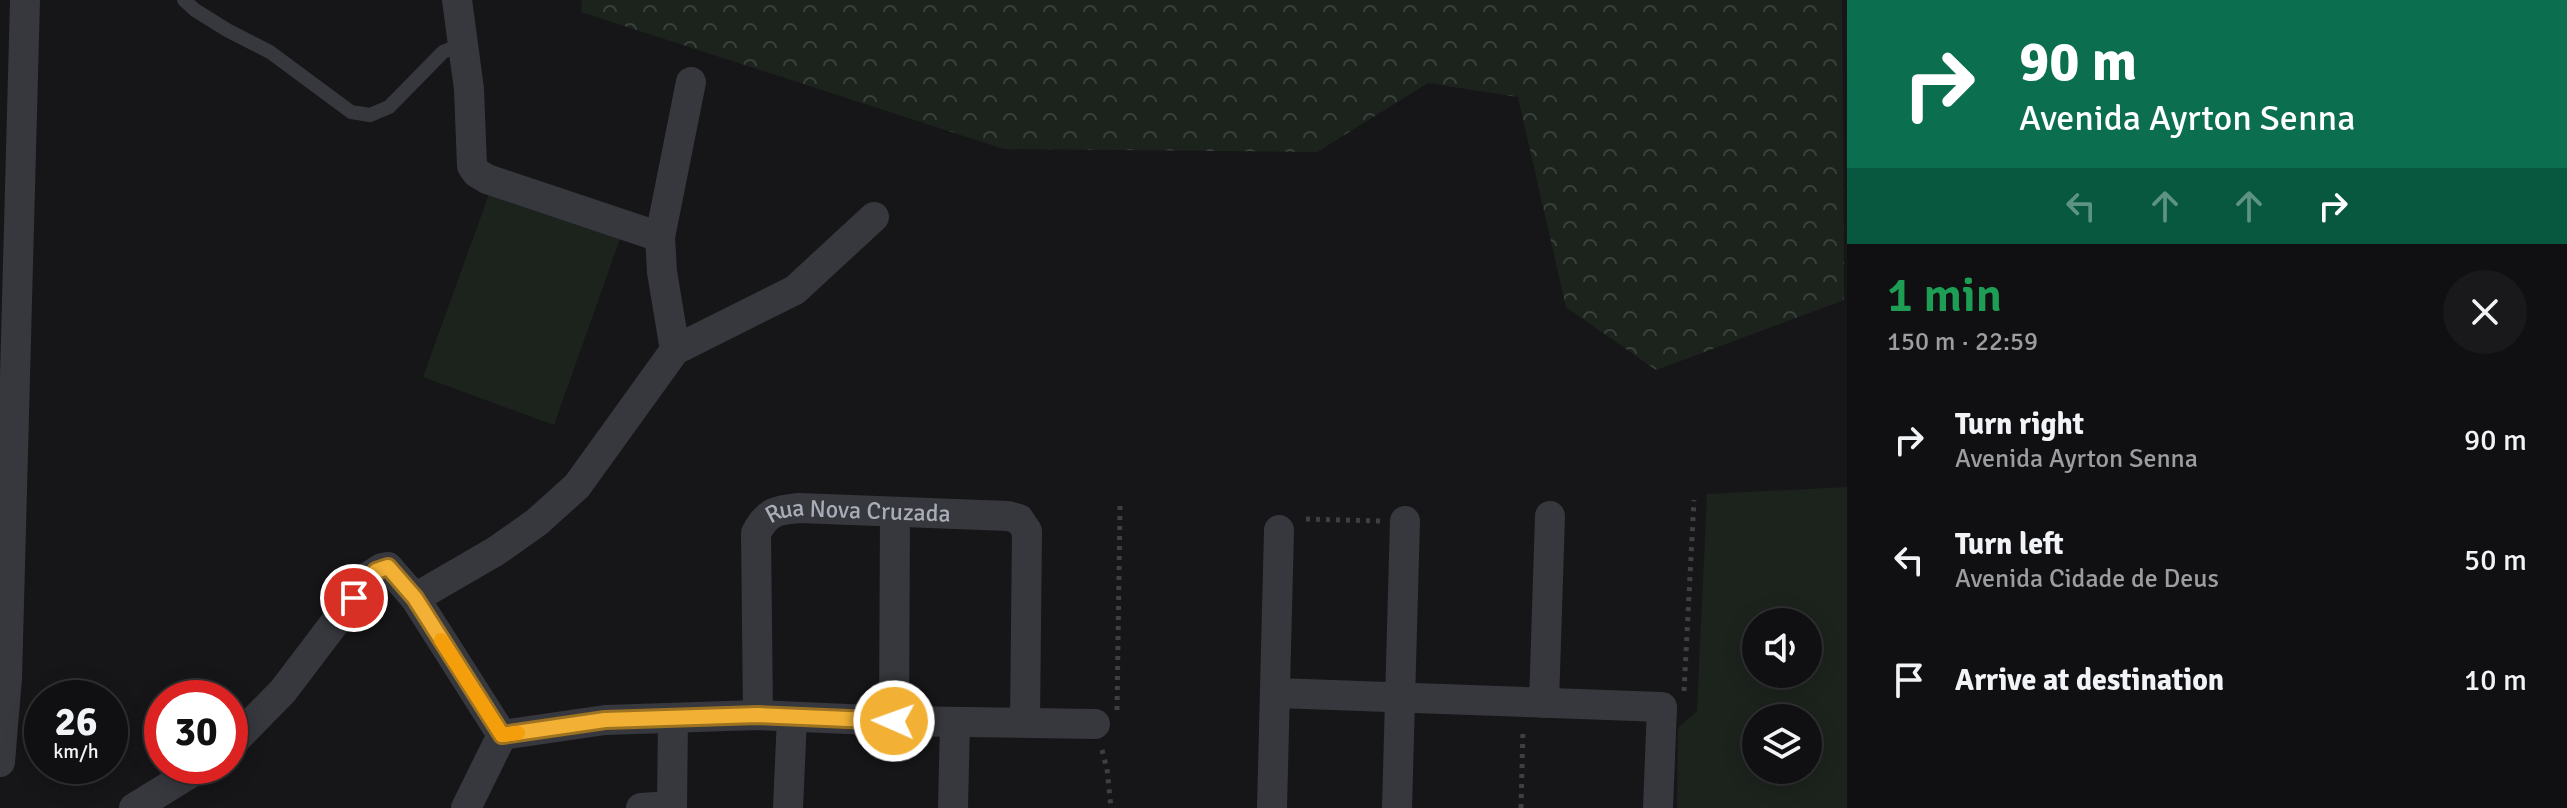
<!DOCTYPE html>
<meta charset="utf-8">
<style>
body{margin:0;font-family:Signika,sans-serif;background:#19191b;color:#f1f3f6;height:100vh;display:flex;flex-direction:column;font-size:30px;white-space:nowrap}
*{box-sizing:border-box;margin:0}
p{font-size:26px;color:#9c9d9f}
.icon{flex:none;width:44px;height:44px;fill:none;stroke:currentColor;stroke-width:2;stroke-linecap:round;stroke-linejoin:round}
.map{position:relative;flex:1;overflow:hidden}
.side{display:flex;flex-direction:column;background:#101012;width:720px}
.side>*{flex:none}
.hud{background:#0b6e4f;color:#fff;overflow:hidden}
.controls{position:absolute;left:1742px;top:608px;display:grid;gap:16px}
.controls a{display:grid;place-items:center;width:80px;height:80px;border-radius:50%;background:#101012;box-shadow:0 4px 20px #0003,0 0 0 2px #303032;font-size:40px}
.speed{position:absolute;left:24px;top:680px;display:flex;gap:16px;font-size:40px;font-weight:700;text-align:center}
.speed>*{display:grid;place-content:center;width:104px;height:104px;border-radius:50%;background:#101012;box-shadow:0 4px 20px #0003,0 0 0 2px #303032;line-height:1}
.speed small{font-size:20px;font-weight:400}
.speed .limit{border:12px solid #d22;background:#fff;color:#111}
.pin{position:absolute;display:grid;place-items:center;width:68px;height:68px;color:#fff;margin:-34px;border:4px solid #fff;border-radius:50%;box-shadow:0 2px 8px #0007}
.me{position:absolute;width:88px;margin:-44px;rotate:272deg;stroke-linejoin:round;filter:drop-shadow(0 0 6px #0008)}
.turn{display:flex;align-items:center;gap:28px;height:168px;padding:0 40px;font-size:36px}
.turn .icon{width:104px;height:104px;stroke-width:2.5}
.turn b{display:block;font-size:56px;line-height:68px}
.lanes{display:flex;align-items:center;height:76px;padding:0 40px;background:#0003;justify-content:center;gap:40px;direction:ltr}
.lanes .off{opacity:.35}
.round{display:grid;place-items:center;flex:none;width:84px;height:84px;border-radius:42px;background:#19191b}
.summary{display:flex;align-items:center;justify-content:space-between;height:136px;padding:0 40px}
h1{font-size:48px;font-weight:600;line-height:60px;color:#1e9e55}
ul{padding:0;list-style:none}
li{display:flex;align-items:center;gap:24px;height:120px;padding:0 40px}
li div{flex:1}
li b{display:block;font-size:30px}
li em{font-style:normal}
main{display:flex;flex:1;min-height:0}
.map>svg:first-child{display:block}
</style>
<main>
<div class="map">
<svg width="1847" height="808" viewBox="0 0 1847 808">
<defs>
<pattern id="forest-crowns" width="20" height="18" patternUnits="userSpaceOnUse" patternTransform="scale(2)"><rect width="20" height="18" fill="#1c231d"/><path d="M2 6a3 3 0 1 1 6 0M12 15a3 3 0 1 1 6 0" fill="none" stroke="#3a403c"/></pattern>
</defs>
<rect width="100%" height="100%" fill="#161618"/>
<!-- forest -->
<polygon fill="url(#forest-crowns)" points="582,0 1842,0 1844,300 1656,370 1566,307 1518,97 1428,83 1317,152 1004,149 581,12"/>
<!-- park -->
<g fill="#1c231d" fill-rule="evenodd">
<polygon points="497,172 627,219 554,425 423,377"/>
<path d="M1847,487V808H1677L1678,728L1697,711L1707,494ZM1756,622H1808V674H1756ZM1756,718H1808V770H1756Z"/>
</g>
<g fill="none" stroke-linecap="round" stroke-linejoin="round">
<!-- path -->
<g stroke="#3d3f44" stroke-width="5" stroke-dasharray="4 6" stroke-linecap="butt">
<polyline points="1306,519 1380,521"/>
<polyline points="1684,691 1694,500"/>
<polyline points="1117,710 1120,506"/>
<polyline points="1102,750 1107,769 1111,808"/>
<polyline points="1521,808 1523,729"/>
</g>
<!-- service -->
<polyline stroke="#37383d" stroke-width="14" points="184,0 195,10 227,30 270,52 351,112 370,115 389,107 443,52 462,44"/>
<!-- minor -->
<g stroke="#37383d" stroke-width="30">
<polyline points="457,0 469,89 472,166 477,173 487,179 660,237"/>
<polyline points="675,350 662,272 660,237 691,82"/>
<polyline points="415,598 496,551 537,522 577,486 675,350 795,290 874,217"/>
<polyline points="1277,693 1662,707 1658,808"/>
<polyline points="1544,703 1550,516"/>
<path id="s1" d="M758,715L756,533C767,512 776,510 799,508L1008,516L1019,519L1027,531L1025,722"/>
<polyline points="894,721 895,512"/>
<polyline points="502,735 605,720 758,715 894,721 1095,724"/>
<polyline points="230,745 283,691 371,575 382,568 388,567 415,598 502,735"/>
<polyline points="0,762 7,678 25,0"/>
<polyline points="134,808 202,766"/>
<polyline points="466,808 502,735"/>
<polyline points="641,808 671,806"/>
<polyline points="672,808 673,718"/>
<polyline points="788,808 792,717"/>
<polyline points="953,808 955,722"/>
<polyline points="1272,808 1279,530"/>
<polyline points="1397,808 1405,521"/>
</g>
</g>
<g fill="none" stroke-linecap="round" stroke-linejoin="round">
<defs>
<polyline id="route" points="354,598 376,571 388,567 415,598 502,735 605,720 758,715 894,721"/>
</defs>
<!-- route casing -->
<use href="#route" stroke="#9d7322" stroke-width="20"/>
<!-- route -->
<use href="#route" stroke="#f2b134" stroke-width="14"/>
<!-- slow -->
<polyline stroke="#f59e0b" stroke-width="14" points="441,640 502,735 518,733"/>
</g>
<g text-anchor="middle" dominant-baseline="central" stroke-width="8" stroke-linejoin="round" paint-order="stroke">
<!-- street labels -->
<g font-size="24" fill="#a8adb8" stroke="#111113">
<text stroke="none"><textPath href="#s1" startOffset="294">Rua Nova Cruzada</textPath></text>
</g>
</g>
</svg>
<div class="controls">
<a><svg class="icon" aria-label="sound" viewBox="0 0 24 24"><path d="M4 9h4l5-4v14l-5-4H4zM17 9q2 3 0 6"/></svg></a>
<a><svg class="icon" aria-label="layers" viewBox="0 0 24 24"><path d="M12 4l9 5-9 5-9-5zM3 14l9 5 9-5"/></svg></a>
</div>
<div class="speed"><div>26<small>km/h</small></div><div class="limit">30</div></div>
<div class="pin" style="left:354px;top:598px;background:#d93025"><svg class="icon" aria-label="arrive" viewBox="0 0 24 24"><path d="M6 21V4h12l-3 4 3 4H6"/></svg></div>
<svg class="me" style="left:894px;top:721px" viewBox="-20 -20 40 40"><circle r="17" fill="#f2b134" stroke="#fff" stroke-width="3"/><path d="M0-11L8 9 0 5-8 9z" fill="#fff"/></svg>
</div>
<section class="side">
<div class="hud">
<div class="turn"><svg class="icon" aria-label="right" viewBox="0 0 24 24"><path d="M7 20v-9h11M14 6l5 5-5 5"/></svg><div><b>90 m</b>Avenida Ayrton Senna</div></div>
<div class="lanes"><svg class="icon off" aria-label="left" viewBox="0 0 24 24"><path d="M17 20v-9H6M10 6l-5 5 5 5"/></svg><svg class="icon off" aria-label="ahead" viewBox="0 0 24 24"><path d="M12 20V5M6 11l6-6 6 6"/></svg><svg class="icon off" aria-label="ahead" viewBox="0 0 24 24"><path d="M12 20V5M6 11l6-6 6 6"/></svg><svg class="icon" aria-label="right" viewBox="0 0 24 24"><path d="M7 20v-9h11M14 6l5 5-5 5"/></svg></div>
</div>
<div class="summary"><div><h1>1 min</h1><p>150 m · 22:59</p></div><a class="round"><svg class="icon" aria-label="close" viewBox="0 0 24 24"><path d="M6 6l12 12M18 6L6 18"/></svg></a></div>
<ul>
<li><svg class="icon" aria-label="right" viewBox="0 0 24 24"><path d="M7 20v-9h11M14 6l5 5-5 5"/></svg><div><b>Turn right</b><p>Avenida Ayrton Senna</p></div><em>90 m</em></li>
<li><svg class="icon" aria-label="left" viewBox="0 0 24 24"><path d="M17 20v-9H6M10 6l-5 5 5 5"/></svg><div><b>Turn left</b><p>Avenida Cidade de Deus</p></div><em>50 m</em></li>
<li><svg class="icon" aria-label="arrive" viewBox="0 0 24 24"><path d="M6 21V4h12l-3 4 3 4H6"/></svg><div><b>Arrive at destination</b></div><em>10 m</em></li>
</ul>
</section>
</main>
